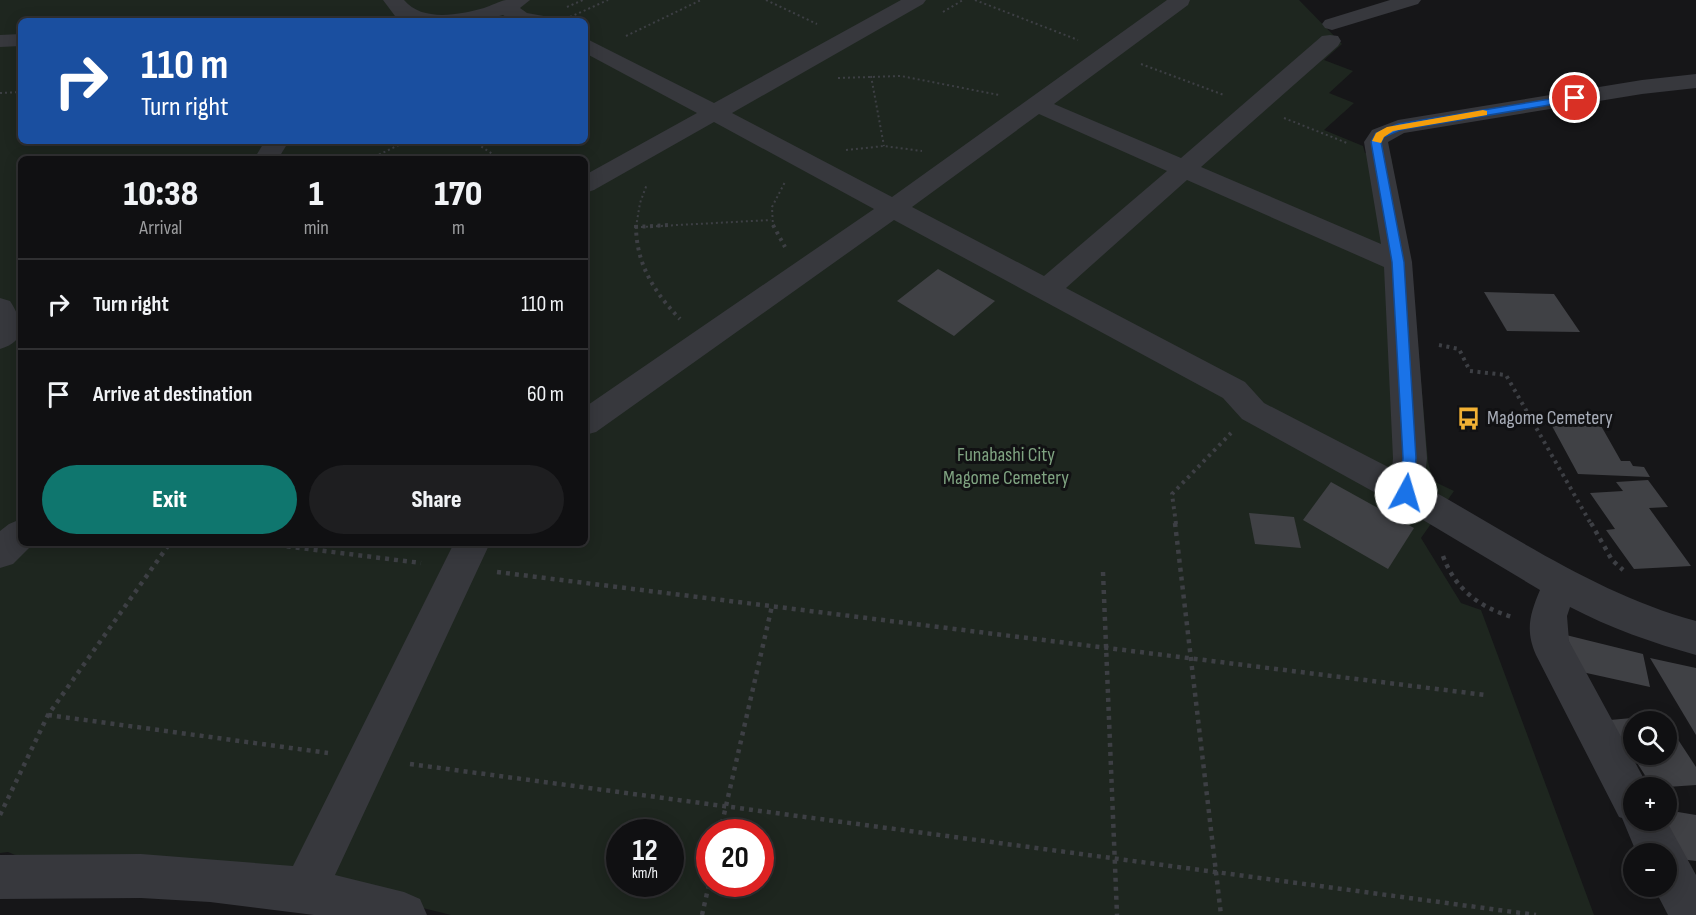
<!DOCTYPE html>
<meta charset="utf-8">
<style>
body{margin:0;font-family:"Sofia Sans Condensed",sans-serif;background:#1e1e20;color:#f1f3f6;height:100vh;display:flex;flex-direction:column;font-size:22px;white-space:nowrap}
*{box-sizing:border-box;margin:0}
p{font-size:20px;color:#9c9d9f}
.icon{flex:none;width:33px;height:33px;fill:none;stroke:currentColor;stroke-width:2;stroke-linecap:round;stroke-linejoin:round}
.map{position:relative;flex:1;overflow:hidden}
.side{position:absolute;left:18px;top:156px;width:570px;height:390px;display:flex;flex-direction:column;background:#101012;border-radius:9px;box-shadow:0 3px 15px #0003,0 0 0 2px #303032}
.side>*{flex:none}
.top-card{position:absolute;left:18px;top:18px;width:570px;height:126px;border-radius:9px;box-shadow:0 3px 15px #0003,0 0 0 2px #303032;background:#1a4fa0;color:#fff;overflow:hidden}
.controls{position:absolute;left:1623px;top:711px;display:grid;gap:12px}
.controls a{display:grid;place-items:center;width:54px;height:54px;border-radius:50%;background:#101012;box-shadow:0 3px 15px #0003,0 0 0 2px #303032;font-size:30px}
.speed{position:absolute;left:606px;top:819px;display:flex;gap:12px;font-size:30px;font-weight:700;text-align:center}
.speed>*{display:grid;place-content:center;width:78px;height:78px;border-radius:50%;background:#101012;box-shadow:0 3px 15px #0003,0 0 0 2px #303032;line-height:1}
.speed small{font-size:15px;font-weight:400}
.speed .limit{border:9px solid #d22;background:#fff;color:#111}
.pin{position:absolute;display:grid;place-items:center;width:51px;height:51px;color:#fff;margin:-26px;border:3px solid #fff;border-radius:50%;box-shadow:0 2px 6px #0007}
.me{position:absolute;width:66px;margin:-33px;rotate:6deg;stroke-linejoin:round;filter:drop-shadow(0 0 4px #0008)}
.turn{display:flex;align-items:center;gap:21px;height:126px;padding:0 24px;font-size:27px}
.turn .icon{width:78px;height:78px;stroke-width:2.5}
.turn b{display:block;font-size:42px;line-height:51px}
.eta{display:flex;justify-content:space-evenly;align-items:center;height:102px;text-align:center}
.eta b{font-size:36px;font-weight:800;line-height:42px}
.action{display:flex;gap:12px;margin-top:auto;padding:12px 24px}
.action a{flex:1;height:69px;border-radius:36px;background:#0f766e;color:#fff;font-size:24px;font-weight:800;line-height:69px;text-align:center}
.action a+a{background:#1e1e20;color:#f1f3f6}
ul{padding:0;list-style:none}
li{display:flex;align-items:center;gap:18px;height:90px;padding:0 24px;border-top:2px solid #303032}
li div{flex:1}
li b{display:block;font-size:22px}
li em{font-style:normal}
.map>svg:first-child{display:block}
</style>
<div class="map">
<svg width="1696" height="915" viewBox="0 0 1696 915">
<rect width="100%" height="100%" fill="#161618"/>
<!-- green -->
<path fill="#1e261f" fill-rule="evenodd" d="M0,0H1299L1342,44L1324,60L1353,71L1329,93L1354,103L1324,130L1363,146L1365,153L1391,156L1418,346L1428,462L1433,481L1454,491L1421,538L1461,603L1481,610L1594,915H451L286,874L32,862L8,852L0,853ZM21,21H585V141H21ZM21,159H585V543H21ZM620,832H670V884H620ZM710,832H760V884H710Z"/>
<!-- building -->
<g fill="#404145">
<polygon points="938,269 995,301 954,336 897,301"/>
<polygon points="1484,292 1554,294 1580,332 1507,331"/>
<polygon points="1559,422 1600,424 1621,461 1630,461 1633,466 1644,467 1650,477 1578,474 1552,426 1561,426"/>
<polygon points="1648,480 1668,507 1649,508 1691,566 1634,569 1606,530 1615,529 1590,493 1623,491 1616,482"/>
<polygon points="1331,482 1414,528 1388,569 1303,520"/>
<polygon points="1249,513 1294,517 1301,548 1255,544"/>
<polygon points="1566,635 1643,654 1650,687 1582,672"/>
<polygon points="1650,658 1696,668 1696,735"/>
<polygon points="1654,716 1658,722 1634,722 1634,754 1666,754 1666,736 1675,735 1696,767 1696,785 1653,788 1610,720"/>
<polygon points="1666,810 1696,815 1696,861 1680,859 1666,820"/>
</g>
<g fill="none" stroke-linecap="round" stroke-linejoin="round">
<!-- path-far2 -->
<g stroke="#3d3f44" stroke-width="2" stroke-dasharray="2 3" stroke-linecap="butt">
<polyline points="766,0 817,24"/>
<polyline points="975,0 1078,40"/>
<polyline points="567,7 583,0"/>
<polyline points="943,12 963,0"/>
<polyline points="570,17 608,0"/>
<polyline points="626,36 701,0"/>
<polyline points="1141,64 1224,95"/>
<polyline points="871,76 884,146"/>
<polyline points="838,78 901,76 999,95"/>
<polyline points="0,93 21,92"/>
<polyline points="1284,118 1347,143"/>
<polyline points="473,141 500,159"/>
<polyline points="846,150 884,146 922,151"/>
<polyline points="370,159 407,141"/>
<polyline points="636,227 640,203 647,184"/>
<polyline points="641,227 771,220"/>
<polyline points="773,227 772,207 785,182"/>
</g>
<!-- path-far1 -->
<g stroke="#3d3f44" stroke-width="4" stroke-dasharray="3 4.5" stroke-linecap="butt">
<path d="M636,225C636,264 654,292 680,319"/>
<polyline points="773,225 785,247"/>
<polyline points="635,227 670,225"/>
<polyline points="1439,345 1459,349 1470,371 1506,375 1591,524"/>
<polyline points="1176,524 1172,494 1231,433"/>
</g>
<!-- path -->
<g stroke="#3d3f44" stroke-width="4.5" stroke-dasharray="4 5" stroke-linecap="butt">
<polyline points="1175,523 1221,915"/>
<polyline points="1591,523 1612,560 1623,570"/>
<polyline points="260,543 421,563"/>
<path d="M1443,556C1455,589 1479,607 1512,617"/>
<polyline points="497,572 1485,695"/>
<polyline points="1103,572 1117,915"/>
<polyline points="48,715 328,753"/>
<polyline points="410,764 1536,915"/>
<polyline points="0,815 48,715 170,543"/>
<polyline points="720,832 772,606"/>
<polyline points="702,915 710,880"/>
</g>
<!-- minor -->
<g fill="#37383d" fill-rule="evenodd">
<path d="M383,0H404C422,22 459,15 484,8C491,6 499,1 506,0C514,0 522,0 530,0L520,8L527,13L549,17L552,21H512L503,15L481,21H406L395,16Z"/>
<path d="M901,0H926L923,4L732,113L892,197L1167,0H1190L1188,5L1054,104L1181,158L1322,36L1330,35L1338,36L1341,41L1338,46L1201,167L1381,244L1364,142L1372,130L1398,120L1642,80L1696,74V88L1642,94L1404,133L1388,142L1412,262L1427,458L1424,486C1513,535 1597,594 1696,621V655C1653,643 1610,628 1570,607L1567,616L1569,641L1649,788H1634V820H1666L1696,875V915H1668L1653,886H1666V854H1637L1622,818L1619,817L1536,655C1525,630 1530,614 1540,590L1403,508L1242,419L1223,398L894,220L596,432L585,435V407L874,209L714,122L594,190L585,193V175L697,113L585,53V38L714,103ZM1039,114L1167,171L1044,276L912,207ZM1187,180L1384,267L1393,458L1392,469L1264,403L1245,382L1066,288Z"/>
<polygon points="1390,0 1421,0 1418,4 1332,30 1325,28 1322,24 1325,20"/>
<polygon points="21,34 21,46 0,47 0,35"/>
<polygon points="265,141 289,141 278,159 254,159"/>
<path d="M0,298L10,301C23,321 28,341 0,349Z"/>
<polygon points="21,519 21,543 34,543 13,564 0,568 0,531 9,524"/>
<polygon points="454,543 490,543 335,875 404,892 420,899 427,915 314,915 210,902 141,898 0,899 0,855 141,854 293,866"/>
</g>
</g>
<!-- route -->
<polygon fill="#1a73e8" stroke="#114b97" stroke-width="1.5" points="1575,95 1580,98 1579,100 1400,130 1384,137 1381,142 1404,262 1416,458 1413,493 1411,497 1401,497 1399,493 1403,458 1392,262 1371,142 1376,133 1398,124"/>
<!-- slow -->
<polygon fill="#f59e0b" points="1483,110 1487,111 1487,115 1393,131 1384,137 1381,143 1372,141 1376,133 1387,127"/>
<!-- icons -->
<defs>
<symbol id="bus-bare" viewBox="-9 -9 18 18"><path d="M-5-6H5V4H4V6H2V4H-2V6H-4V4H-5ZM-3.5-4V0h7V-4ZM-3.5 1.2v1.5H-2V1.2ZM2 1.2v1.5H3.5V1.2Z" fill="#f2b134" stroke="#111113" stroke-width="2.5" paint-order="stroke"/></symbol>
</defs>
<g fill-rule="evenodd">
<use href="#bus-bare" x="1452" y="402" width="33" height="33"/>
</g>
<g text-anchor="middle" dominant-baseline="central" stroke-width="6" stroke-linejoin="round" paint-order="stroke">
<!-- poi labels -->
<g font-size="20" fill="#a8adb8" stroke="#111113" text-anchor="start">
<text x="1487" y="418">Magome Cemetery</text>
</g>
<!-- park labels -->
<g font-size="20" fill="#7fa381" stroke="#111113">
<text x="1006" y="455">Funabashi City<tspan x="1006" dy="23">Magome Cemetery</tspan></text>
</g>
</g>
</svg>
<div class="controls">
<a><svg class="icon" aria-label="search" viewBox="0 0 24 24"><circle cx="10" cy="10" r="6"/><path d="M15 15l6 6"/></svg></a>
<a>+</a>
<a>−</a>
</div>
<div class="speed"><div>12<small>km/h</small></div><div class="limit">20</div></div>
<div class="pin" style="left:1575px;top:98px;background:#d93025"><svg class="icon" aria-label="arrive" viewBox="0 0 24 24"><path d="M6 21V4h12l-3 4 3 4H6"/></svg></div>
<svg class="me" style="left:1406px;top:493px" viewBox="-20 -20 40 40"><circle r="19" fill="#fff"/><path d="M0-13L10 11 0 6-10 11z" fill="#1a73e8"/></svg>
<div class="top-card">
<div class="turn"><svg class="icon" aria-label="right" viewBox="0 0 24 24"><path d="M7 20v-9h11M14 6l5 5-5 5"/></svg><div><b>110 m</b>Turn right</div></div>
</div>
<section class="side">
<div class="eta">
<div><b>10:38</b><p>Arrival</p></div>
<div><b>1</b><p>min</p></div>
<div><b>170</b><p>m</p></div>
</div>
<ul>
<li><svg class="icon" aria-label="right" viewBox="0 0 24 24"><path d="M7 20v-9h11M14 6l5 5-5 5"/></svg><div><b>Turn right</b></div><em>110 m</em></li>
<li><svg class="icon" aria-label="arrive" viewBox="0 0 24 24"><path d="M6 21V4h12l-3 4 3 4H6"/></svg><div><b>Arrive at destination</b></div><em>60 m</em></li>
</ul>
<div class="action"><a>Exit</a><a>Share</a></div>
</section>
</div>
